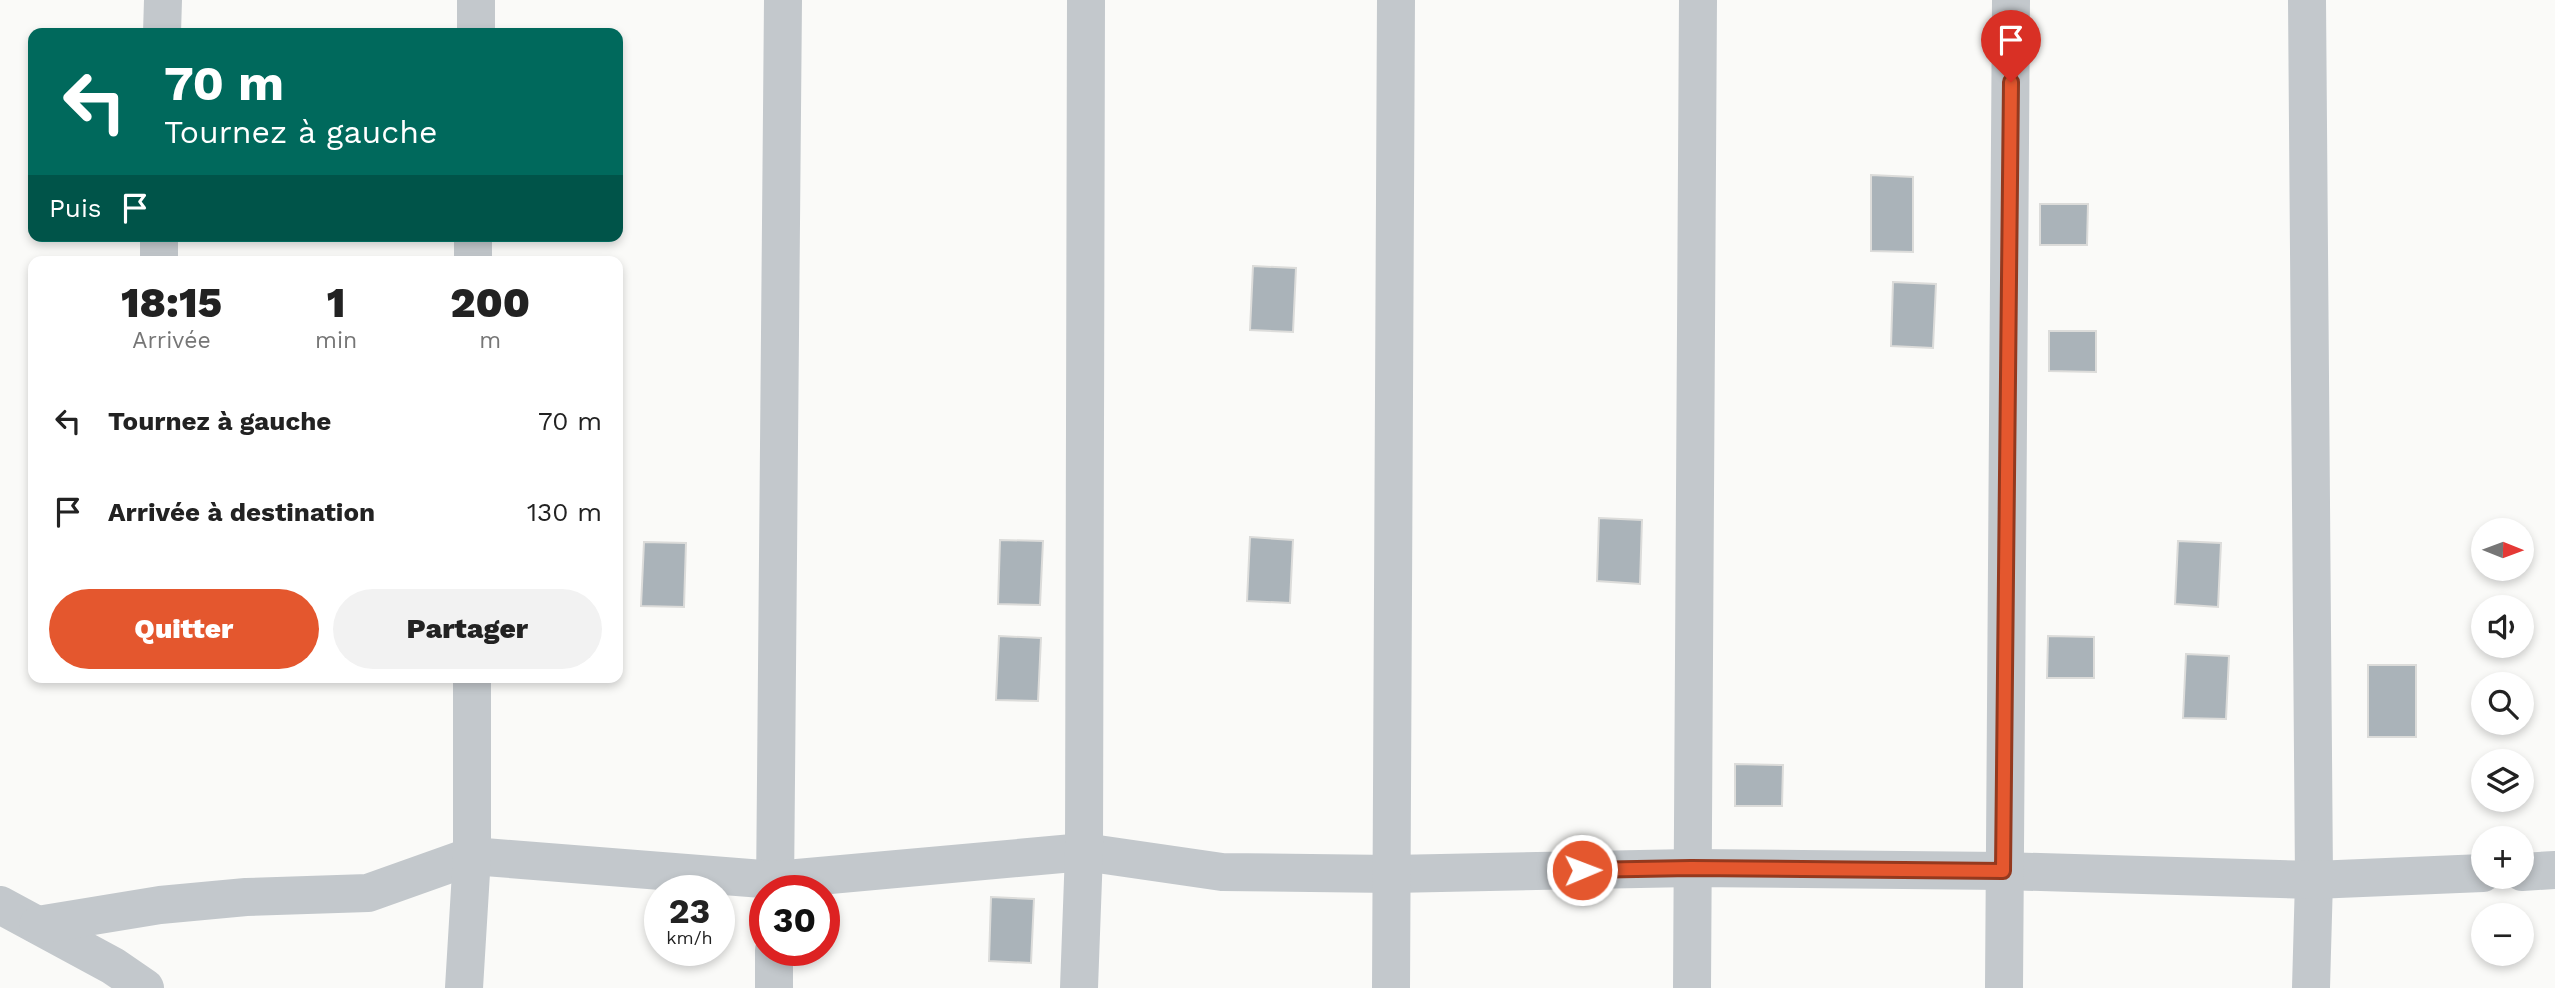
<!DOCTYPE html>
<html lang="fr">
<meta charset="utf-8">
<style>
body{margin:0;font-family:"Work Sans",sans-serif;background:#f2f2f2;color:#222;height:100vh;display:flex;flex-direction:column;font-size:26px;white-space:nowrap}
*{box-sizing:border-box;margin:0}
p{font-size:23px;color:#767676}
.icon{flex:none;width:38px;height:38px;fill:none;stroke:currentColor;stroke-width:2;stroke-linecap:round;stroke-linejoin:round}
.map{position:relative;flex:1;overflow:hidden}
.side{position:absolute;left:28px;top:256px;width:595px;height:427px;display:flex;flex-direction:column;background:#fff;border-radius:14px;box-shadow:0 4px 10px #0003}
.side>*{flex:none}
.top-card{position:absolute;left:28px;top:28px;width:595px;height:214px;border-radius:14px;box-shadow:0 4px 10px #0003;background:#00695c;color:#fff;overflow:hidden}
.needle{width:46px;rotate:91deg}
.controls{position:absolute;left:2471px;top:518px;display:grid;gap:14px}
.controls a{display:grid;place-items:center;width:63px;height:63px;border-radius:50%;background:#fff;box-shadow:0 4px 10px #0003;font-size:35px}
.speed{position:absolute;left:644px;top:875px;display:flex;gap:14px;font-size:35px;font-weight:700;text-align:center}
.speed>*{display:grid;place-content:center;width:91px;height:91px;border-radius:50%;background:#fff;box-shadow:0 4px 10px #0003;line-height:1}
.speed small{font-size:18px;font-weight:400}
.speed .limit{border:10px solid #d22;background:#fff;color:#111}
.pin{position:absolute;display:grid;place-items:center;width:60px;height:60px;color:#fff;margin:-72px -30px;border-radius:50% 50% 50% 0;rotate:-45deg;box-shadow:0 0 7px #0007}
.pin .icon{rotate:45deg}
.me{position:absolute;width:77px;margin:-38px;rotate:89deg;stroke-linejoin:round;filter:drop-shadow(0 0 5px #0008)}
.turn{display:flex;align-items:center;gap:24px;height:147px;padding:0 21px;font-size:32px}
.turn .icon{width:91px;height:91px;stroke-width:2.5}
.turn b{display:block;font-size:49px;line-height:60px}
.then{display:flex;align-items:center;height:66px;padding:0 21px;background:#0003;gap:14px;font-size:26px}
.eta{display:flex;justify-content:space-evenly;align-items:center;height:119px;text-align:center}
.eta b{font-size:42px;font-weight:800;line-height:49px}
.primary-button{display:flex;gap:14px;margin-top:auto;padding:14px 21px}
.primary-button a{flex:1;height:80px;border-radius:42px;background:#e4572e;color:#fff;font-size:28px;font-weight:800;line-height:80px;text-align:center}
.primary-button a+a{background:#f2f2f2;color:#222}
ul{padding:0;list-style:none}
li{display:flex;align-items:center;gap:21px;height:91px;padding:0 21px}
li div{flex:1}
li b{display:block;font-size:26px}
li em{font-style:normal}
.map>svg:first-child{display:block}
</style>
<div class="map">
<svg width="2555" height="988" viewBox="0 0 2555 988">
<rect width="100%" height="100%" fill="#fafaf8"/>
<!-- building -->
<g fill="#aab3b9" stroke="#dcdcda" stroke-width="2">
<polygon points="1871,175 1913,177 1913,252 1871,251"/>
<polygon points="2040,204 2088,204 2087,245 2040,245"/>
<polygon points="1253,266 1296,268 1293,332 1250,330"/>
<polygon points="1893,282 1936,284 1933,348 1891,346"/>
<polygon points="2049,331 2096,331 2096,372 2049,371"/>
<polygon points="1599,518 1642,520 1640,584 1597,581"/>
<polygon points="1250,537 1293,540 1290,603 1247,601"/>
<polygon points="1000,540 1043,541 1040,605 998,604"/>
<polygon points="2178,541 2221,543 2218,607 2175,604"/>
<polygon points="644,542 686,543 684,607 641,606"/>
<polygon points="999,636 1041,638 1038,701 996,700"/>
<polygon points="2048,636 2094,637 2094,678 2047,678"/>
<polygon points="2186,654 2229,656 2226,719 2183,718"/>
<rect x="2368" y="665" width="48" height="72"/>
<polygon points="1735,764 1783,765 1782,806 1735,806"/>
<polygon points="991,897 1034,899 1031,963 989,961"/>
</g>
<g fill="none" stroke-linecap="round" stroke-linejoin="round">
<!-- minor -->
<g stroke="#c3c8cc" stroke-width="38">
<polyline points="2307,0 2314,880 2311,988"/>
<polyline points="162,33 163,0"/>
<polyline points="476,33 476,0"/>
<polyline points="159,261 159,236"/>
<polyline points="473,261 473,236"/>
<polyline points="2522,872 2555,870"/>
<polyline points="775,891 783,0"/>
<polyline points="0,905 113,966 145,988"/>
<polyline points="38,925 160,905 246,897 368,893 472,856 775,880 1084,852 1222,872 1392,874 1691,868 2003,871 2314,880 2483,873"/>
<polyline points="464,988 472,856 472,677"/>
<polyline points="774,988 774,950"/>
<polyline points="1079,988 1084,852 1086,0"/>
<polyline points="1391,988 1396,0"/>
<polyline points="1692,988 1698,0"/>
<polyline points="2004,988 2011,0"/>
</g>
</g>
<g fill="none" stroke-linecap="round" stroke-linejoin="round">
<defs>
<polyline id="route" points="1582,870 1691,868 2003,871 2011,82"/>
</defs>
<!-- route casing -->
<use href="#route" stroke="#94391e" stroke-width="18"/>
<!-- route -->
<use href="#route" stroke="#e4572e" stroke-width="12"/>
</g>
</svg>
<div class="controls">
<a><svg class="needle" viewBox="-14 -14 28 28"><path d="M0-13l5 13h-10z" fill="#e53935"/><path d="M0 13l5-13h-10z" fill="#767676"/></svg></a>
<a><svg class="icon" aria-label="sound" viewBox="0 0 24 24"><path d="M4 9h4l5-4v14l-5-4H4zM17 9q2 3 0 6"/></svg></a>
<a><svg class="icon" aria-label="search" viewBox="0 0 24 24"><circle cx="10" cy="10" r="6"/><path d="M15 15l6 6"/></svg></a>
<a><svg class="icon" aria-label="layers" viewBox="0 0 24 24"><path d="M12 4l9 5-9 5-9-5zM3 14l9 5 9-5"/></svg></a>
<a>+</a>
<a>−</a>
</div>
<div class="speed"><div>23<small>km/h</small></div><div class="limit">30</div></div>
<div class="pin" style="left:2011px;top:82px;background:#d93025"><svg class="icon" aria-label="arrive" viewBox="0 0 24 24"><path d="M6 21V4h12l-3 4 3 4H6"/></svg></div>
<svg class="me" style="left:1582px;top:870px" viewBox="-20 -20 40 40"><circle r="17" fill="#e4572e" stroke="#fff" stroke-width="3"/><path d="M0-11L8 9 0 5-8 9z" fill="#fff"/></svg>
<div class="top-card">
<div class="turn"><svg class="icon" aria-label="left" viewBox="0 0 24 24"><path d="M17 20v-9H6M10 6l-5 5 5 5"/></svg><div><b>70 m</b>Tournez à gauche</div></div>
<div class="then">Puis<svg class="icon" aria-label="arrive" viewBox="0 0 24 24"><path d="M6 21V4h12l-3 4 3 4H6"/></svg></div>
</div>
<section class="side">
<div class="eta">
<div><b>18:15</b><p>Arrivée</p></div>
<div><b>1</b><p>min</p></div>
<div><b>200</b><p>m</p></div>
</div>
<ul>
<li><svg class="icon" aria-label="left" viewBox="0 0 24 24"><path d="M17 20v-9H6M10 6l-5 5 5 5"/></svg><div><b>Tournez à gauche</b></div><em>70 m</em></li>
<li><svg class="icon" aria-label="arrive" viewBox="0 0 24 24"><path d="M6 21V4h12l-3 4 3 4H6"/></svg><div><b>Arrivée à destination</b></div><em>130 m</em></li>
</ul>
<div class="primary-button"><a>Quitter</a><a>Partager</a></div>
</section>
</div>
